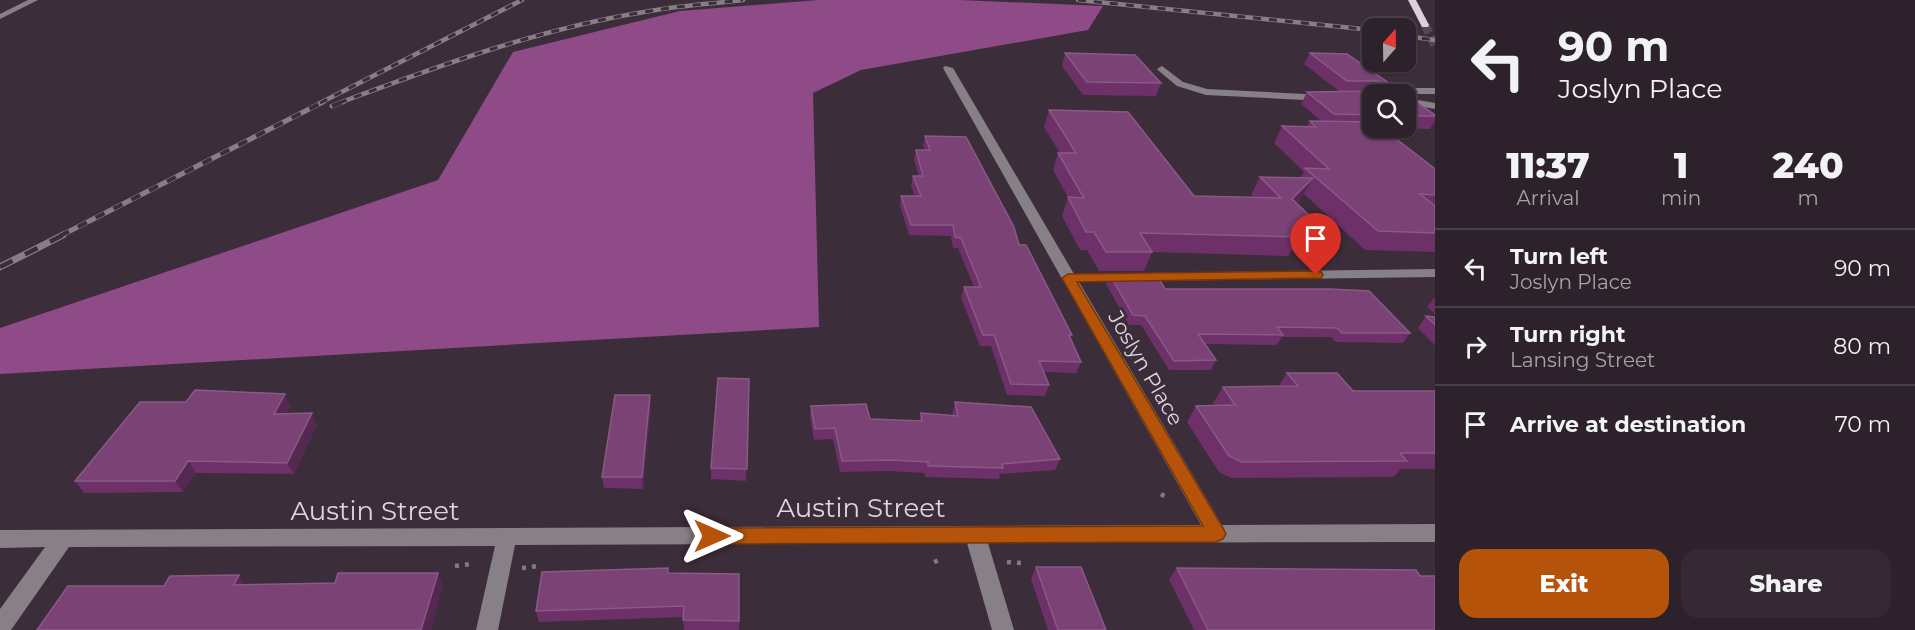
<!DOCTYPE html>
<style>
body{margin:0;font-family:Montserrat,sans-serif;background:#352a34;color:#f1f3f6;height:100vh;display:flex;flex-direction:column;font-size:22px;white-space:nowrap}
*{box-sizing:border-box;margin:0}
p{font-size:20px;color:#a7a4a9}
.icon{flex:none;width:33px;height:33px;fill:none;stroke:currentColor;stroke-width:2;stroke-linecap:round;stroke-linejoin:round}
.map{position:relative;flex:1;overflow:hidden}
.drawer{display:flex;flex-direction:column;background:#2d222c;width:480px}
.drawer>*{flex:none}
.top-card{background:#2d222c;color:#f1f3f6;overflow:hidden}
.needle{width:39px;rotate:20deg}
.fabs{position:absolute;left:1362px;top:18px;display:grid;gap:12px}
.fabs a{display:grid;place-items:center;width:54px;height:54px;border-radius:12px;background:#2d222c;box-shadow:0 2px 4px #0004,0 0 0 2px #483f48;font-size:30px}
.pin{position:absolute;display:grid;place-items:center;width:51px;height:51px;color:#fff;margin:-62px -26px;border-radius:50% 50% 50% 0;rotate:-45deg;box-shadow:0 0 6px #0007}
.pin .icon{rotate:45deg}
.me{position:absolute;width:66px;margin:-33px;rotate:90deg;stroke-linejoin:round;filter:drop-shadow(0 0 4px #0008)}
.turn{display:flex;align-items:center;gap:21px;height:126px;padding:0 24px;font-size:27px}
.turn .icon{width:78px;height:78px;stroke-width:2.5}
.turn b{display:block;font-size:42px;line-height:51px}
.eta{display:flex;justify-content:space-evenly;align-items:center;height:102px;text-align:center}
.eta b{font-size:36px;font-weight:800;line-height:42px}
.cta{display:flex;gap:12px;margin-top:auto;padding:12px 24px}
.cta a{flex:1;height:69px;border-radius:18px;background:#b45309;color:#fff;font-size:24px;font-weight:800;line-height:69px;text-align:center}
.cta a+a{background:#352a34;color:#f1f3f6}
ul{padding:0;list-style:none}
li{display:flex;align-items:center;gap:18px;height:78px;padding:0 24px;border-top:2px solid #483f48}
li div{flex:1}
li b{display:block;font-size:22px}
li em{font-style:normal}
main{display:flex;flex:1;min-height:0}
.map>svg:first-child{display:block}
</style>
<main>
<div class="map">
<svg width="1435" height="630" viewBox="0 0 1435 630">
<rect width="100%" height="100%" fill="#3c2d3a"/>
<!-- forest -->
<polygon fill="#8f4b88" points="818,0 960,0 1103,6 1088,30 861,70 813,93 819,327 0,374 0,328 438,180 513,52 680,11"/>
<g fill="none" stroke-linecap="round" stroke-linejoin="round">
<!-- major-tunnel -->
<polyline stroke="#544652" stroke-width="9" stroke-dasharray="9 4.5" stroke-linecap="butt" points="1425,25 1435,45"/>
<!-- path -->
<g stroke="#857983" stroke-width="4.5" stroke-dasharray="4 6" stroke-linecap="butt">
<polyline points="1161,494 1169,499"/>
<polyline points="934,562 942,559"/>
<polyline points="1007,562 1021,563"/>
<polyline points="455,566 470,564"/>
<polyline points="522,568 537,566"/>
</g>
<!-- minor -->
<g fill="#888087" fill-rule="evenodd">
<polygon points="28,0 38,0 0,19 0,14"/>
<polygon points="945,66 953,68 1074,274 1435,269 1435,277 1079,282 1222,525 1435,524 1435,542 988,543 1014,630 992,630 967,543 515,545 498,630 476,630 495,546 69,547 11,630 0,630 0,609 45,547 0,548 0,530 1201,525 943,68"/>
<polygon points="1162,66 1183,82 1207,89 1325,95 1330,98 1325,101 1206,95 1177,86 1159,71 1157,69"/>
<polygon points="1401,88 1435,88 1435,94 1397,94"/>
<polygon points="1406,98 1435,103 1435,109 1406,104"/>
</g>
<!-- major -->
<polygon fill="#dfcedc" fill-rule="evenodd" points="1408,0 1416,0 1429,25 1428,27 1422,27"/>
<defs>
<g id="rail-far2">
<polyline points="1078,0 1372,30"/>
<polyline points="1406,36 1435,40"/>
<polyline points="320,103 522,0"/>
<path d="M339,103C438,66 539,29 644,12C676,6 710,4 743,0"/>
</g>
<g id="rail-far1">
<polyline points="332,106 343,102"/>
<polyline points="60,236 323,102"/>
</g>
<polyline id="rail" points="0,267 63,235"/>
</defs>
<!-- rail-far2 casing -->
<use href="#rail-far2" stroke="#8a7d88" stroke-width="4.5"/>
<!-- rail-far1 casing -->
<use href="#rail-far1" stroke="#8a7d88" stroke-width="5"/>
<!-- rail casing -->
<use href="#rail" stroke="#8a7d88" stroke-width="7"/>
<!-- rail-far2 -->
<use href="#rail-far2" stroke="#3c2d3a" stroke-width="3" stroke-dasharray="8" stroke-linecap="butt"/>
<!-- rail-far1 -->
<use href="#rail-far1" stroke="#3c2d3a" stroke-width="4" stroke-dasharray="10" stroke-linecap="butt"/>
<!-- rail -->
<use href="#rail" stroke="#3c2d3a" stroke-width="4.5" stroke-dasharray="14" stroke-linecap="butt"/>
</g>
<!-- wall -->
<g fill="#6e3069" fill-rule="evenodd">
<polygon points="1065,53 1161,83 1156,96 1083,95 1062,66"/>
<path d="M1310,53L1347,54L1435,115V121L1430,129L1382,128L1435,169V252L1365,250L1304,194L1297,203L1328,233L1317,252L1291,251L1288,256L1152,252L1144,271H1099L1087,250H1080L1062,216L1068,197L1053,170L1058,153H1060L1044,127L1049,110L1194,196L1254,198L1251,195L1260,177L1300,178L1304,172L1274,143L1282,126H1307L1310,121H1321L1301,104L1307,92H1340L1304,64ZM1372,94H1406V128H1372Z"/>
<polygon points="925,136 1019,245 1072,335 1070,338 1081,362 1076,373 1044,372 1049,385 1045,396 1007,395 991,346 980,346 961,298 964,287 974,287 958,248 953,248 951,236 909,235 900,206 901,196 915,196 911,186 913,176 919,176 914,160 916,150 925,150 923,146"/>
<polygon points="1110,275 1165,289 1410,333 1403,343 1336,342 1331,337 1282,337 1277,345 1205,344 1216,360 1211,370 1169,370 1141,325 1129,325 1106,284"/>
<polygon points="1435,297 1435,314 1427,307"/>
<polygon points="1426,316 1435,317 1435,345 1418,328"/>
<polygon points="1287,373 1353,391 1435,391 1435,469 1401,469 1393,477 1231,478 1219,472 1187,422 1196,406 1215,406 1213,403 1223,387 1278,387"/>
<polygon points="749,379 746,481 711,479 711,468"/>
<polygon points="955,402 1060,459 1055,470 1000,474 999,479 925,477 925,473 888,471 840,472 833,439 814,440 810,417 811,406 870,419 919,421 921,413 952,415"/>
<polygon points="291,406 287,413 317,424 294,474 196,473 183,492 84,493 75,481"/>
<polygon points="651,407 643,489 604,488 602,477"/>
<polygon points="1036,567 1106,630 1048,630 1031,579"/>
<polygon points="1177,568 1420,576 1435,630 1194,630 1169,579"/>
<polygon points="668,573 739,621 739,630 684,630 683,617 539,622 536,611"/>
</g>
<!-- shaded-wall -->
<g fill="#552851">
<polygon points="1313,178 1303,196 1282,217 1292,199"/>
<polygon points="285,394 291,406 280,425 274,414"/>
<polygon points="650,395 651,407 643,489 642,477"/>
<polygon points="312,413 317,424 294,474 287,463"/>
<polygon points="188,461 196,473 183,492 175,481"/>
<polygon points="438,573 443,586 431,630 421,630"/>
<polygon points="239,575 248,588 234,585"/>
</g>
<!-- building -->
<g fill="#7a4275" stroke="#8a5986" stroke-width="1.5">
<polygon points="1065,53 1135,55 1161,83 1087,82"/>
<polygon points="1310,53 1347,54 1435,115 1435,116 1406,116 1406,94 1372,94 1372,115 1334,114 1307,92 1379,91 1381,83 1379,81 1347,81"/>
<polygon points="1049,110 1128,112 1194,196 1281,198 1260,177 1313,178 1292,199 1328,233 1294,232 1299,237 1140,233 1152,252 1106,252 1094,232 1086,232 1068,197 1084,198 1058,153 1076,153"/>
<polygon points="1310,121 1372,122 1372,128 1382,128 1435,169 1435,195 1420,194 1435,206 1435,233 1378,231 1305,168 1329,169 1282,126 1316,127"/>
<polygon points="925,136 966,137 1014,227 1019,245 1026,245 1072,335 1069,335 1081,362 1039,361 1049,385 1011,384 994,335 983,335 964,287 981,287 961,238 955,237 953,225 911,225 901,196 921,196 913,176 923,176 916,150 930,150"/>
<polygon points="1156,274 1165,289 1330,289 1369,291 1410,333 1342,333 1337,328 1277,327 1283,335 1198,334 1216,360 1174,361 1145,316 1133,315 1110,275"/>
<polygon points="1426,316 1435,317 1435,325"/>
<polygon points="1287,373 1337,373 1353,391 1435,391 1435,453 1400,453 1407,461 1242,462 1229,456 1196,406 1235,405 1223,387 1298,386"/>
<polygon points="718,378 749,379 747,469 711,468"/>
<polygon points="195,390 285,394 274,414 312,413 287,463 188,461 175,481 75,481 140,402 186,402"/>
<polygon points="615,395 650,395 642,477 602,477"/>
<polygon points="955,402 1031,407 1060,459 1002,464 1003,468 928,466 928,462 891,460 842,461 835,428 815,429 811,406 866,404 870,419 922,421 921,413 958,416"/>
<polygon points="1036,567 1081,567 1106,630 1058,630"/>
<polygon points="668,568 668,573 739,574 739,621 683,620 684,606 536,611 542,572"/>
<polygon points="1177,568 1416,570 1420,576 1435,576 1435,630 1208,630"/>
<polygon points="338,573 438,573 421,630 37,630 68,586 164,586 170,576 239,575 234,585 335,583"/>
</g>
<!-- route -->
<polygon fill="#b45309" stroke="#753606" stroke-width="1.5" points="1316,271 1321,272 1323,275 1321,278 1077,282 1223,528 1226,534 1223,539 1216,542 712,544 706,541 703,536 706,530 712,528 1203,526 1062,278 1068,274"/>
<g text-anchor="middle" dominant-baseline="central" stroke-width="6" stroke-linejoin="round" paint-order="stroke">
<!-- street labels -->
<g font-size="21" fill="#dfd5dd" stroke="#3c2d3a">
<text transform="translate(1146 368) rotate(60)">Joslyn Place</text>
</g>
<!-- near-street labels -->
<g font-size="26" fill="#dfd5dd" stroke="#3c2d3a">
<text x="861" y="508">Austin Street</text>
<text x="375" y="511">Austin Street</text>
</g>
</g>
</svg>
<div class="fabs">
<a><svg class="needle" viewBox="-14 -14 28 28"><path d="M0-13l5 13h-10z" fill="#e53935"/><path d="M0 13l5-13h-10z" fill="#a7a4a9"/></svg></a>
<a><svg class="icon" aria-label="search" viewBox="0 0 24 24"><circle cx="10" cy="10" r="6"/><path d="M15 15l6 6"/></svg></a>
</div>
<div class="pin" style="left:1316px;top:275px;background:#d93025"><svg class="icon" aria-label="arrive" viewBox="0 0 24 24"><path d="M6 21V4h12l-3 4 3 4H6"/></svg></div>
<svg class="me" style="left:712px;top:536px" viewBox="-20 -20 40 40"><path d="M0-17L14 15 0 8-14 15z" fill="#b45309" stroke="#fff" stroke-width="4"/></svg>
</div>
<section class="drawer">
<div class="top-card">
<div class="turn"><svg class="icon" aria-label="left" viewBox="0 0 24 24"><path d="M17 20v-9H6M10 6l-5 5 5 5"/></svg><div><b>90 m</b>Joslyn Place</div></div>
</div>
<div class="eta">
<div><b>11:37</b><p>Arrival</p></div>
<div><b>1</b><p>min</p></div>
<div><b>240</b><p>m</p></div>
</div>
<ul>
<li><svg class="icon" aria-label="left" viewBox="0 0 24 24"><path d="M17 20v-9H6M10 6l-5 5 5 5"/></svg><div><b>Turn left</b><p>Joslyn Place</p></div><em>90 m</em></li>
<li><svg class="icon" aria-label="right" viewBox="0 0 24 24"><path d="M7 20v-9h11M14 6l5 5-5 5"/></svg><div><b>Turn right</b><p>Lansing Street</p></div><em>80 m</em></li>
<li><svg class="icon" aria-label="arrive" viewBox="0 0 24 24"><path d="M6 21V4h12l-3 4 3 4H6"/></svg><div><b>Arrive at destination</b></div><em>70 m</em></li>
</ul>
<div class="cta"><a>Exit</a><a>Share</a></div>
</section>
</main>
